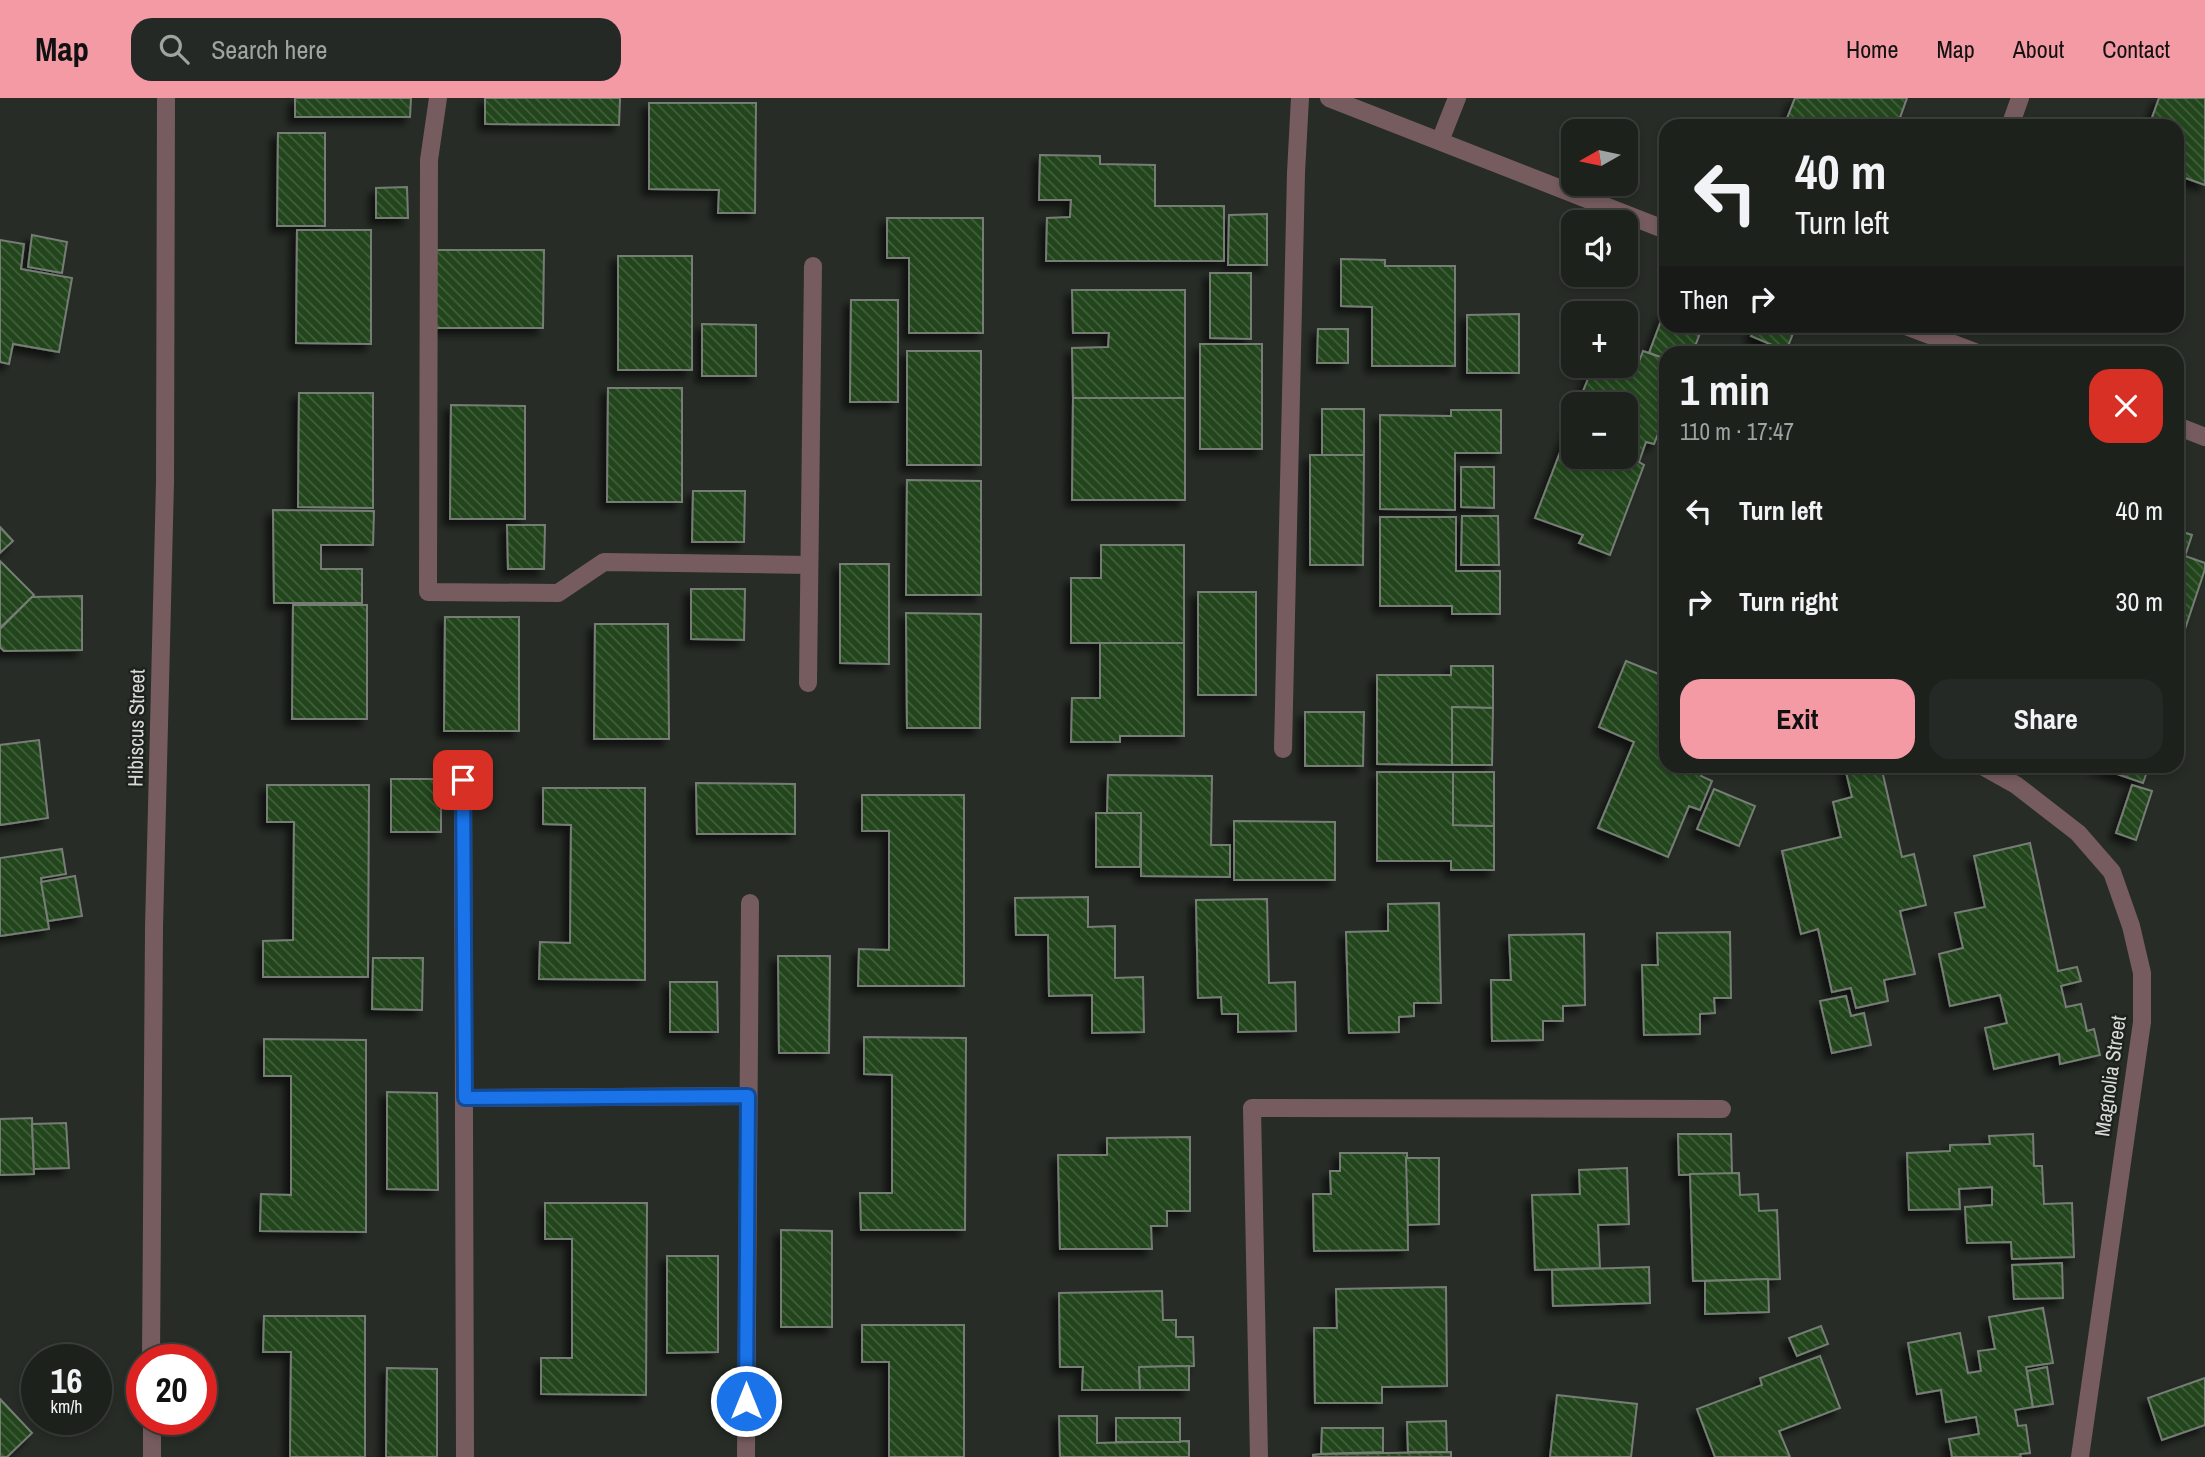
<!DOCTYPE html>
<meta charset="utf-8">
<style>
body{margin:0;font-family:"Archivo Narrow",sans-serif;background:#252925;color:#f1f3f6;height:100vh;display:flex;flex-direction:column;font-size:26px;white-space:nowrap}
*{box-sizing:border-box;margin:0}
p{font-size:23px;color:#a0a3a3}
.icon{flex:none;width:38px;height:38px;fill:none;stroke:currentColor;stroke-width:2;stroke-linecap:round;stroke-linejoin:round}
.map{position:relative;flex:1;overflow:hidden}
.details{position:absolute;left:1659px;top:248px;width:525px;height:427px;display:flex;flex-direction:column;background:#1d211c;border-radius:21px;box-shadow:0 4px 10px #0003,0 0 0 2px #3b3e3b}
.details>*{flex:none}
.guide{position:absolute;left:1659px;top:21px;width:525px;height:214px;border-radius:21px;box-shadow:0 4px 10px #0003,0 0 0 2px #3b3e3b;background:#1d211c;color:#f1f3f6;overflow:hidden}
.needle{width:46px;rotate:261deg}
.fabs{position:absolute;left:1561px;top:21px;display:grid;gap:14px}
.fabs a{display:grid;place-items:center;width:77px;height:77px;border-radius:14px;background:#1d211c;box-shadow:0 4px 10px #0003,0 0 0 2px #3b3e3b;font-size:35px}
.speed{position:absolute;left:21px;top:1246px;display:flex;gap:14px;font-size:35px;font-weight:700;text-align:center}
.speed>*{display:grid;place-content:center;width:91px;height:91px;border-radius:50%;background:#1d211c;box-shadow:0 4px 10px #0003,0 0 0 2px #3b3e3b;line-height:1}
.speed small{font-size:18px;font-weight:400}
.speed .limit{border:10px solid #d22;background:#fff;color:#111}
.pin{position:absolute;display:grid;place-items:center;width:60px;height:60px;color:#fff;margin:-30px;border-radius:14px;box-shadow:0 4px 10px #0006}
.me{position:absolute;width:77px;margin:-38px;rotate:0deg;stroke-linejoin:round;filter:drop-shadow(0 0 5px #0008)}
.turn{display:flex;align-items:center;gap:24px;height:147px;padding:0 21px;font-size:32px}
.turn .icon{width:91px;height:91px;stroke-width:2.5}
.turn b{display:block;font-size:49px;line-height:60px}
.then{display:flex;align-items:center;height:66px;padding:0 21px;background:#0003;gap:14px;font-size:26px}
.round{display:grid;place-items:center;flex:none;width:74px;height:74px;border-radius:21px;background:#252925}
.overview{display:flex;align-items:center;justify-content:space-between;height:119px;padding:0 21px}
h1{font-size:42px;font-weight:700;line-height:52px}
.primary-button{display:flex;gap:14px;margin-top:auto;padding:14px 21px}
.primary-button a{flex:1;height:80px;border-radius:21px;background:#f49aa5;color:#111;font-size:28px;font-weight:700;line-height:80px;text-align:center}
.primary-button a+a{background:#252925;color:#f1f3f6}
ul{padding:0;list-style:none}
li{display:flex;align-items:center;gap:21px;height:91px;padding:0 21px}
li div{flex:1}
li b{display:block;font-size:26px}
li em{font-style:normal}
header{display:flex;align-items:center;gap:42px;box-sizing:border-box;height:98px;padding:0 35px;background:#f49aa5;color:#111}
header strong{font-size:33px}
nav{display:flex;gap:38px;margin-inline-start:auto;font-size:24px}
.search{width:490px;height:63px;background:#252925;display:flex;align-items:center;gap:18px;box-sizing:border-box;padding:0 24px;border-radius:21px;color:#a0a3a3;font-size:26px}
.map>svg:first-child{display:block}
</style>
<header>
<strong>Map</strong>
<div class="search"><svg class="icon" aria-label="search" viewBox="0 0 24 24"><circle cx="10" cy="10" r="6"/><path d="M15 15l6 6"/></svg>Search here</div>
<nav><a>Home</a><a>Map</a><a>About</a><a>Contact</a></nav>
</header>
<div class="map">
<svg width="2205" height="1359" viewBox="0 0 2205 1359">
<defs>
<pattern id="building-back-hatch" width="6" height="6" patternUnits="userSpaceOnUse" patternTransform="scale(1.75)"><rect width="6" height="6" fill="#22451d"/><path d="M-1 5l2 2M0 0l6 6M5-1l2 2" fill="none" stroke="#415f3d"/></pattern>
<filter id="shadow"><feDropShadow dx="-6" dy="6" stdDeviation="3.5" flood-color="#0009"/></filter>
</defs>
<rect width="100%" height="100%" fill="#272c26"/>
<!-- building -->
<g fill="url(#building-back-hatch)" stroke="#767d75" stroke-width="2" filter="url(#shadow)">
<polygon points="295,0 411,0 410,19 295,19"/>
<polygon points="485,0 620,0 619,27 485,26"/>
<polygon points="1795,0 1907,0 1897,28 1784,28"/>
<polygon points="2159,0 2205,0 2205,87 2177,77 2177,28 2149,28"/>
<polygon points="649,5 756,5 755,115 718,115 719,92 649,91"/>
<polygon points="278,35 325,35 325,128 277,128"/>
<polygon points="1040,57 1100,58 1100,66 1155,67 1155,108 1224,108 1224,163 1046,163 1047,120 1070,119 1071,102 1039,102"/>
<polygon points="407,89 408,120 376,120 376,90"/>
<polygon points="1267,116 1267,167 1228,167 1229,117"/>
<polygon points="887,120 983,120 983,235 909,235 909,160 887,160"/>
<polygon points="297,132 371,132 371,246 296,245"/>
<polygon points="32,137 67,144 62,175 28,169"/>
<polygon points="0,142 24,146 21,171 72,180 59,254 13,246 9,266 0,264"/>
<polygon points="431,152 544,152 543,230 432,230"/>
<rect x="618" y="158" width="74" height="114"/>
<polygon points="1341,161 1385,162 1385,168 1455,168 1455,268 1372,268 1372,209 1341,208"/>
<polygon points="1210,175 1251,175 1251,241 1210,240"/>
<polygon points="1072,192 1185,192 1185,300 1073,300 1072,250 1108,249 1109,235 1073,235"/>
<polygon points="851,202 898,202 898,304 850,304"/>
<polygon points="1664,215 1666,216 1666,228 1696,228 1702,230 1692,256 1666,256 1666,261 1649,255"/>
<polygon points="1519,216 1519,275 1467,275 1467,217"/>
<polygon points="702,226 756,227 756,278 702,278"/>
<polygon points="1756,228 1796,228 1786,253 1751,238"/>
<polygon points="1318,231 1348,231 1348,265 1317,265"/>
<rect x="1200" y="246" width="62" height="105"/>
<rect x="907" y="253" width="74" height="114"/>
<polygon points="1643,253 1666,261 1666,325 1663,323 1654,346 1646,344 1639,364 1644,367 1610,457 1579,445 1583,437 1535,420 1573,320 1573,359 1626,359 1626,306 1578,306 1593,268 1624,268 1636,272"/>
<polygon points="608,290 682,290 682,404 607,404"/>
<polygon points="299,295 373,295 373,410 298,409"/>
<polygon points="1073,300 1185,300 1185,402 1072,402"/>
<polygon points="451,307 525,308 525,421 450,421"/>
<rect x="1322" y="311" width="42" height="46"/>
<polygon points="1451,312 1501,312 1501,355 1455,355 1455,412 1380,411 1380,317 1451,318"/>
<polygon points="1310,357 1364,357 1363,467 1310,467"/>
<polygon points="1461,369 1494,369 1494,410 1461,409"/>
<polygon points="907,382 981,383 981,497 906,497"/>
<polygon points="693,393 745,393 744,444 692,444"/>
<polygon points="273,412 374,413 373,447 321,447 321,471 362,471 362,505 274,505"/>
<polygon points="1462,418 1498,418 1499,467 1461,467"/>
<polygon points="1380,419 1456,419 1456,473 1500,473 1500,516 1452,516 1452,508 1380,508"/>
<polygon points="507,427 545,427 544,471 508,471"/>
<polygon points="0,429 13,443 0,455"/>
<polygon points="2177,432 2192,437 2185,458 2205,465 2205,471 2177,555"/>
<polygon points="1101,447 1184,447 1184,545 1071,545 1071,480 1101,480"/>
<polygon points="0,463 34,497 0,530"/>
<polygon points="840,466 889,466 889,566 840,565"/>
<polygon points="691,491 745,491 744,542 691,541"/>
<rect x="1198" y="494" width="58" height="103"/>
<polygon points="82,498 82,552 4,553 0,549 0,531 32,499"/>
<polygon points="293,507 367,507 367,621 292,621"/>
<polygon points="906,515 981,516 980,630 907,630"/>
<polygon points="445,519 519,519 519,633 444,633"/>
<polygon points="595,526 668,526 669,641 594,641"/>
<polygon points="1100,545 1184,545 1184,638 1120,638 1120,644 1071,644 1072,600 1100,600"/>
<polygon points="1626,563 1666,579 1666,668 1705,668 1701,678 1712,683 1700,712 1689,708 1668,759 1598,730 1634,644 1599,629"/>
<polygon points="1451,568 1493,568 1493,610 1452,609 1452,667 1377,666 1377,577 1451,577"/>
<polygon points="1452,609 1493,610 1492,667 1452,667"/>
<polygon points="1305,614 1364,614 1363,668 1305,668"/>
<polygon points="39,642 48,720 0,727 0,647"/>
<polygon points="1852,668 1881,668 1902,759 1914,756 1926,807 1900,813 1915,876 1884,882 1888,903 1856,910 1851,890 1832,894 1818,831 1801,836 1782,753 1841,739 1833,704 1852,699 1845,670"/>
<polygon points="2094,668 2149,668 2143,685"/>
<polygon points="1377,674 1453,674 1453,727 1494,728 1494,772 1451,772 1451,763 1377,763"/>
<polygon points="1453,674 1494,674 1494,728 1453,727"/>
<polygon points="1108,677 1212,678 1211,747 1230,747 1230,779 1141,778 1141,715 1107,715"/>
<rect x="391" y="681" width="50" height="53"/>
<polygon points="696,685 795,686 795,736 697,736"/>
<polygon points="267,687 369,687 368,879 263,879 263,843 293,842 294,724 267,724"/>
<polygon points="2132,687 2152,693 2136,742 2116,735"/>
<polygon points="543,690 645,690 645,882 539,881 540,844 570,845 571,727 543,726"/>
<polygon points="1714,691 1755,708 1739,748 1697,731"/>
<polygon points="862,697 964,697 964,888 858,888 859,851 889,852 889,733 862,733"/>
<polygon points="1096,715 1141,715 1140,769 1096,769"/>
<polygon points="1234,723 1335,724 1335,782 1234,782"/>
<polygon points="2030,745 2058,873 2077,869 2081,883 2061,888 2066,909 2081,906 2087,933 2094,931 2100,957 2060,966 2059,956 1994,971 1985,930 2007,925 2000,897 1950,908 1939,856 1963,850 1955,815 1985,809 1974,758"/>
<polygon points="62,751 66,776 41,780 49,831 0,838 0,760"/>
<polygon points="75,778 82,818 48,823 41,784"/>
<polygon points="1088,799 1088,829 1115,828 1115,880 1143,879 1144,934 1092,935 1092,897 1049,898 1048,837 1016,837 1015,800"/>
<polygon points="1267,801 1269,885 1295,884 1296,933 1238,934 1238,916 1222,916 1221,899 1198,900 1196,802"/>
<polygon points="1439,805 1441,905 1414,905 1414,918 1399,919 1399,934 1349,935 1346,834 1388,833 1388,806"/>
<polygon points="1730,834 1731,900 1714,900 1715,915 1700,916 1700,936 1644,937 1642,867 1658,867 1657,835"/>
<polygon points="1584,836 1585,907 1563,908 1563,923 1543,923 1543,942 1492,943 1491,882 1511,882 1509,837"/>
<polygon points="778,858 830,858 829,955 779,955"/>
<polygon points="373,860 423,860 422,912 372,911"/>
<polygon points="670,884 717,884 718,934 670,934"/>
<polygon points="1846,898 1851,918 1864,915 1871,947 1832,955 1820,903"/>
<polygon points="864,939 966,940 965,1132 861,1132 860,1095 892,1095 892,977 864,976"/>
<polygon points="264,941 366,942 366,1134 260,1133 261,1096 291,1097 291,978 264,978"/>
<polygon points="387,994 437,995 438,1092 387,1091"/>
<polygon points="32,1020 34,1076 0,1077 0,1021"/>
<polygon points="66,1025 69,1070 34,1071 32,1026"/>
<polygon points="1678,1036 1731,1036 1732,1076 1679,1077"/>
<polygon points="2033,1036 2034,1068 2042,1068 2044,1106 2072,1105 2074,1159 2012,1161 2011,1144 1967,1145 1965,1109 1992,1107 1992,1089 1959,1091 1960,1111 1909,1112 1907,1055 1950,1053 1950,1047 1990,1046 1989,1038"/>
<polygon points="1190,1039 1190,1113 1167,1113 1167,1128 1151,1128 1152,1151 1060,1151 1058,1057 1107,1057 1107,1040"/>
<polygon points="1340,1055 1407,1055 1408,1152 1314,1153 1313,1096 1331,1096 1330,1073 1340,1073"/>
<polygon points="1406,1060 1439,1060 1439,1126 1408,1127"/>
<polygon points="1627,1070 1629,1126 1598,1127 1600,1170 1535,1172 1532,1097 1580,1096 1579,1072"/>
<polygon points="1739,1075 1740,1097 1758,1096 1759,1113 1777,1112 1780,1181 1693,1183 1690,1076"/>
<polygon points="545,1105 647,1105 646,1297 541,1296 541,1260 572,1260 572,1141 545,1141"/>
<polygon points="781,1132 832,1133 832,1229 781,1229"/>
<polygon points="667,1158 718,1158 718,1254 667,1255"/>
<polygon points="2062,1165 2063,1200 2014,1201 2012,1167"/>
<polygon points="1649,1169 1650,1205 1553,1208 1552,1172"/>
<polygon points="1768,1181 1769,1214 1705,1216 1705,1183"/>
<polygon points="1446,1189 1447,1288 1382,1289 1382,1305 1315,1305 1314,1230 1337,1230 1336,1191"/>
<polygon points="1162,1193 1163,1222 1176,1222 1176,1239 1193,1239 1194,1268 1139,1269 1140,1292 1082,1292 1083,1269 1060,1269 1059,1195"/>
<polygon points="2043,1210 2053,1265 2026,1269 2033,1309 2015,1312 2018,1328 2026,1327 2030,1355 2020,1356 2021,1359 1952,1359 1949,1341 1979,1336 1976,1319 1946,1324 1941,1292 1917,1296 1908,1245 1960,1235 1968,1275 1981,1273 1978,1253 1995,1251 1989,1219"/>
<polygon points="264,1218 365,1218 365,1359 290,1359 291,1254 263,1254"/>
<polygon points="862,1227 964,1227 964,1359 889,1359 889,1264 862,1264"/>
<polygon points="1821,1228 1828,1246 1797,1258 1789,1240"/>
<polygon points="1820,1258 1840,1310 1779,1333 1790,1359 1715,1359 1697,1311 1762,1287 1760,1280"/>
<polygon points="1189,1268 1189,1292 1140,1292 1139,1269"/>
<polygon points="2047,1269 2053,1306 2033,1309 2027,1273"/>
<polygon points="387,1270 437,1271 437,1359 386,1359"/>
<polygon points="2205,1280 2205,1327 2162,1342 2148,1300"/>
<polygon points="1557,1297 1637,1306 1631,1359 1550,1359"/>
<polygon points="0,1301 32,1335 7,1359 0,1359"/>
<polygon points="1059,1318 1097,1318 1097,1345 1189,1343 1189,1359 1060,1359"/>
<rect x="1116" y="1320" width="64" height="24"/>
<polygon points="1446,1323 1447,1354 1408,1354 1407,1324"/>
<polygon points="1322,1330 1383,1330 1383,1354 1321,1356"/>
<polygon points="1451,1354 1451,1359 1313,1359 1313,1357 1321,1356"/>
</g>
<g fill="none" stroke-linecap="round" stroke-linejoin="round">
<!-- minor -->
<g stroke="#765c5e" stroke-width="18">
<polyline points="438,0 429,62 428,494 558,495 604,464 809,467"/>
<polyline points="1329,0 1666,132"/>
<polyline points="2010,28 2020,0"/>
<polyline points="1440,43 1457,0"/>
<polyline points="1906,228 1980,256"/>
<polyline points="2177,328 2205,339"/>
<polyline points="808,585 813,168"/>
<polyline points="1283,651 1296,75 1300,0"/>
<polyline points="1982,668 2016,687 2078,735 2112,774 2131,828 2142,875 2142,924 2080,1359"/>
<polyline points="463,682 465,1359"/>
<polyline points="465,1000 748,998"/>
<polyline points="151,1262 154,830 165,384 166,0"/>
<polyline points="152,1321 152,1359"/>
<polyline points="746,1359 750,805"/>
<polyline points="1259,1359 1252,1010 1722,1011"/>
</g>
</g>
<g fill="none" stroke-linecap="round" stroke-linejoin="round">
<defs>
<polyline id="route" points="463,682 465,1000 748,998 746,1303"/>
</defs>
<!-- route casing -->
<use href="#route" stroke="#114b97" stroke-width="18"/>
<!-- route -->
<use href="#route" stroke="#1a73e8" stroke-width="12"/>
</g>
<g text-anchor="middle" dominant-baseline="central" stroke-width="5" stroke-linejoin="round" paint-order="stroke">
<!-- street labels -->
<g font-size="21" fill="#d7dad6" stroke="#1d231c">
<text transform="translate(136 630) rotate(-89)">Hibiscus Street</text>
<text transform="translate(2110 978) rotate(-82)">Magnolia Street</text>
</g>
</g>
</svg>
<div class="fabs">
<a><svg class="needle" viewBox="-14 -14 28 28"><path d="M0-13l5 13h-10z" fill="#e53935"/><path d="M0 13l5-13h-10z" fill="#a0a3a3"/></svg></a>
<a><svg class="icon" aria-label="sound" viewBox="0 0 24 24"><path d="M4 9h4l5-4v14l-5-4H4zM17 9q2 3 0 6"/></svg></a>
<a>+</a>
<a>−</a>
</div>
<div class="speed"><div>16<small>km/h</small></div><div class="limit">20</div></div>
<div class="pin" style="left:463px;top:682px;background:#d93025"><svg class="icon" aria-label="arrive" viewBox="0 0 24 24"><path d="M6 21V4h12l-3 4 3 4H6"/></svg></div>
<svg class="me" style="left:746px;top:1303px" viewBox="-20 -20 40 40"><circle r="17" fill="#1a73e8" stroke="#fff" stroke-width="3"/><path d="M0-11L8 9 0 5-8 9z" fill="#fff"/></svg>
<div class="guide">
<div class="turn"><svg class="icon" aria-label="left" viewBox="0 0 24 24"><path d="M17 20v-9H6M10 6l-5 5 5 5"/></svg><div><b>40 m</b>Turn left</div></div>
<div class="then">Then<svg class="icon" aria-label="right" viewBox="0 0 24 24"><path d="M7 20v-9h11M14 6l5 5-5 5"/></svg></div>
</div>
<section class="details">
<div class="overview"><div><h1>1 min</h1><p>110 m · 17:47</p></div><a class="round" style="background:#d93025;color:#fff"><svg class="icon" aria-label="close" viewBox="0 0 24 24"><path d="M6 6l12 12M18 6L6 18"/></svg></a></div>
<ul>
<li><svg class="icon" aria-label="left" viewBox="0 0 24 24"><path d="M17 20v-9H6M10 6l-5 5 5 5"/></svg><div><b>Turn left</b></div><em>40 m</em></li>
<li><svg class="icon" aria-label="right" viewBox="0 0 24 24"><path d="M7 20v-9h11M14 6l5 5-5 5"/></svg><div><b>Turn right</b></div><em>30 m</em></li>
</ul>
<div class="primary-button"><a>Exit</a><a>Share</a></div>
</section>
</div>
